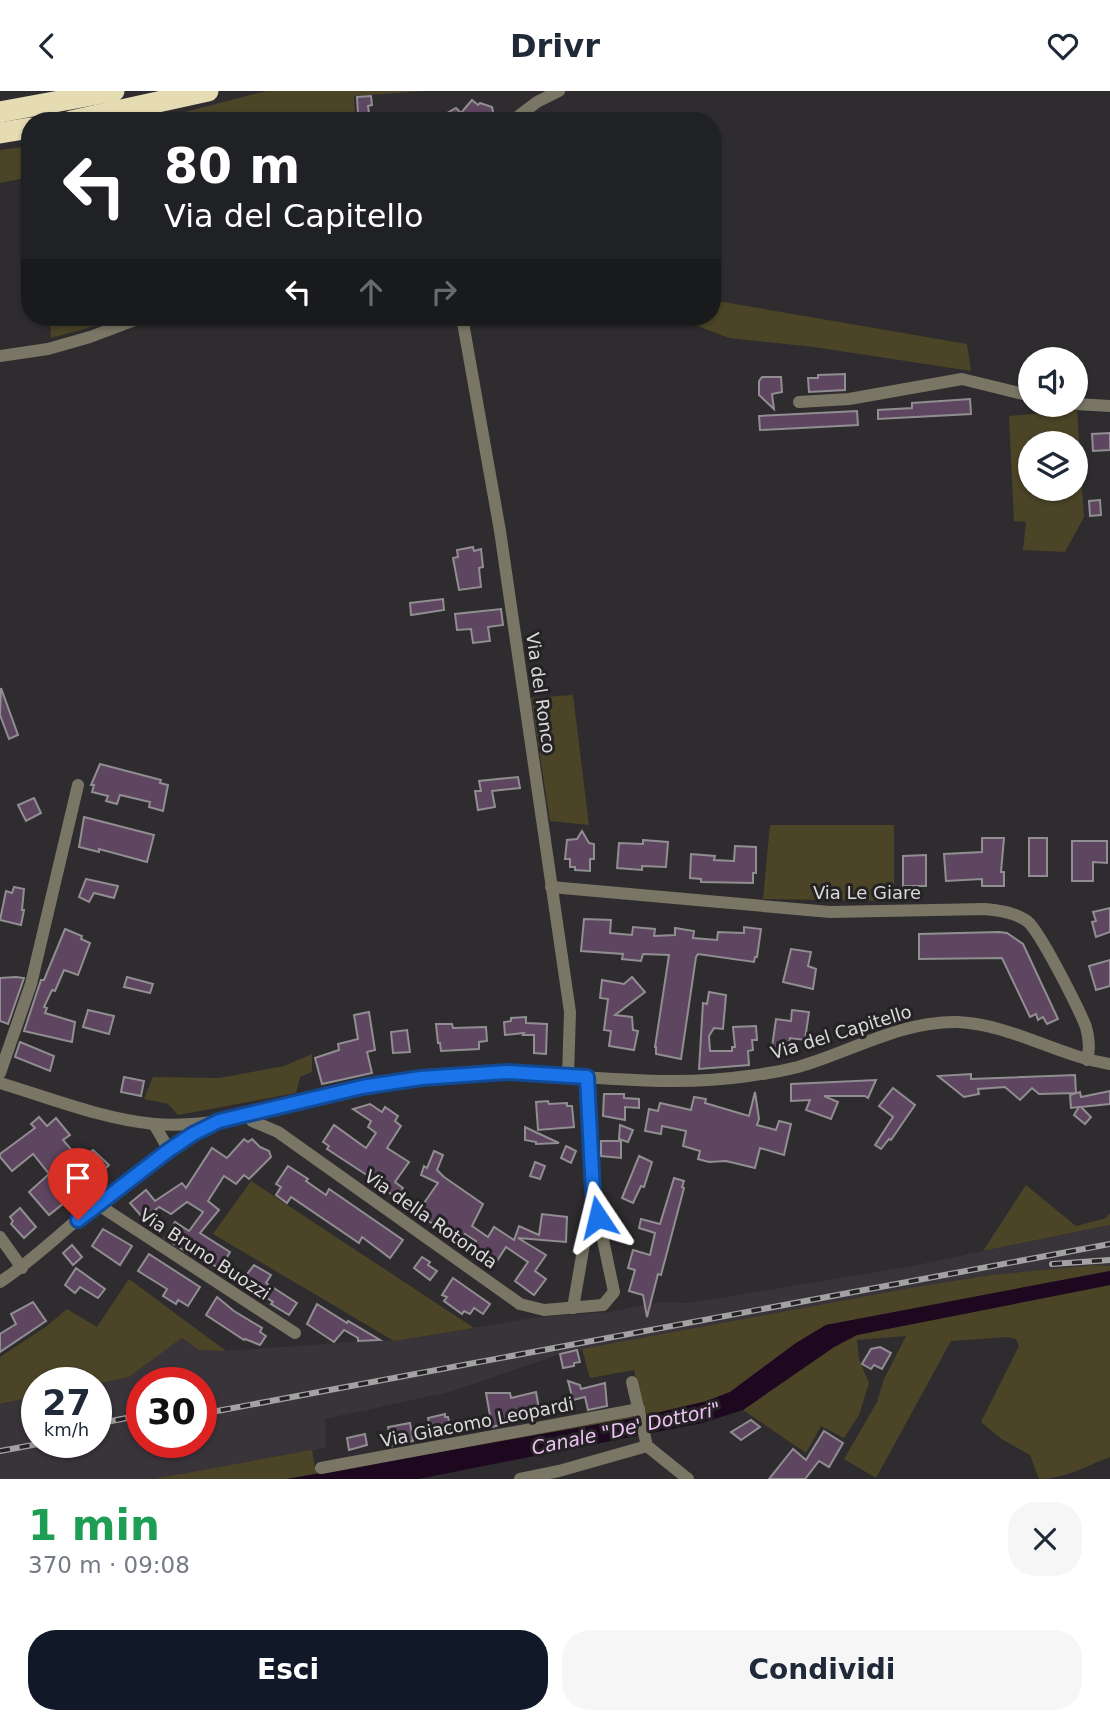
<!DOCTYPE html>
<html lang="it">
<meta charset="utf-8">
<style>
body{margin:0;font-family:"DejaVu Sans",sans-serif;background:#f6f6f7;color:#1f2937;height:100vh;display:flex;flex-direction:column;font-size:26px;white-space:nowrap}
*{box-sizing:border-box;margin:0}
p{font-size:23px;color:#747a83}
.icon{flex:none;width:38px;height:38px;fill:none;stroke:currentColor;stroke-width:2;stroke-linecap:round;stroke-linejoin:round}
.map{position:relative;height:1388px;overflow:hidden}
.panel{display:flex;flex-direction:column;background:#fff;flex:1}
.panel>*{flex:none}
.guide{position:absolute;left:21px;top:21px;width:700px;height:214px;border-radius:28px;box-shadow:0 2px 5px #0004;background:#202124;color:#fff;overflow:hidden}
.fabs{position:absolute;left:1018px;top:256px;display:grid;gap:14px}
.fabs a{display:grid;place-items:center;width:70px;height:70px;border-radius:50%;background:#fff;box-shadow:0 2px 5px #0004;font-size:35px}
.speed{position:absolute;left:21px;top:1276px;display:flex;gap:14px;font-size:35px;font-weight:700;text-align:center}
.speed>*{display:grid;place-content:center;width:91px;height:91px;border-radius:50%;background:#fff;box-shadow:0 2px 5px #0004;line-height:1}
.speed small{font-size:18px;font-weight:400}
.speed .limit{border:10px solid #d22;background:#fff;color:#111}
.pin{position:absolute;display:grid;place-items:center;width:60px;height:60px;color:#fff;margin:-72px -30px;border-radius:50% 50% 50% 0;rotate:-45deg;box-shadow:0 0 7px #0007}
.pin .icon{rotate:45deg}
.me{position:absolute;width:77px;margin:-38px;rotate:350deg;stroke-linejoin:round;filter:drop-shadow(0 0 5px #0008)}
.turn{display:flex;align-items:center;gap:24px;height:147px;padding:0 28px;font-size:32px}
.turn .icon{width:91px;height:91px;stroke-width:2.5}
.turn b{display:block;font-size:49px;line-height:60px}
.lanes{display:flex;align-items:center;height:66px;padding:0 28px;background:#0003;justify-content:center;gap:35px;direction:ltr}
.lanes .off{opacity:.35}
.round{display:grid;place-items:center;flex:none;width:74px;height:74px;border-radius:28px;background:#f6f6f7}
.overview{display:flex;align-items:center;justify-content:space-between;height:119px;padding:0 28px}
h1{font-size:42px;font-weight:600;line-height:52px;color:#1e9e55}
.cta{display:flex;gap:14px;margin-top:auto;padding:14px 28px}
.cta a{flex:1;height:80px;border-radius:28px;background:#111827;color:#fff;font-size:28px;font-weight:600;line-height:80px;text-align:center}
.cta a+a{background:#f6f6f7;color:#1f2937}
header{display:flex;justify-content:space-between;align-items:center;height:91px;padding:0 28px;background:#fff;font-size:32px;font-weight:600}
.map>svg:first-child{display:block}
</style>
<header><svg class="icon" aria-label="back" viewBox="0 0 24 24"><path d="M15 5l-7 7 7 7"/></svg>Drivr<svg class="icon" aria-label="heart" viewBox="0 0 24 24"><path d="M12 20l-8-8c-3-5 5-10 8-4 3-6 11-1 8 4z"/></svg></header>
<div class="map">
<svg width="1110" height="1388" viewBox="0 0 1110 1388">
<rect width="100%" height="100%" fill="#2e2c2e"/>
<!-- built -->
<path fill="#39333a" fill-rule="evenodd" d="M1110,1134V1175L1095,1174L991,1184L560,1263L453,1300L325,1328L326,1357L153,1388H0V1313L37,1305V1351H96V1293L129,1286L182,1247L199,1259L226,1260L380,1249L394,1250L538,1226L609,1221L660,1211L690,1212L907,1176ZM142,1292H201V1351H142Z"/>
<!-- green -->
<g fill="#4b4427" fill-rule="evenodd">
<polygon points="266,0 425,0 354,5 355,30 150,30"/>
<polygon points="30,55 30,86 0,92 0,59"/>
<polygon points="712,209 967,253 971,280 814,256 729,247 690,232 655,226 712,226"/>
<polygon points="50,226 111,226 113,230 51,247"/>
<path d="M1077,319L1084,426L1065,461L1023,459L1026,431L1014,430L1009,325ZM1031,352H1076V397H1031Z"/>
<polygon points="573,604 589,734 550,730 531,607"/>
<polygon points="770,734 894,734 894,810 763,808"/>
<polygon points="312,963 312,981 300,986 296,1002 178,1024 168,1013 144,1008 153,986 219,987 284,975"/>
<polygon points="251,1090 474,1237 394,1250 213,1143"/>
<polygon points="1026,1094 1076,1135 1106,1127 1110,1122 1110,1134 983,1160"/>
<polygon points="1095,1174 1110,1175 1110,1180 826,1234 796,1252 730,1301 707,1310 644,1325 634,1279 590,1287 582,1258 911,1197 991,1184"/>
<polygon points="129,1188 226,1260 199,1259 182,1247 129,1286 96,1293 37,1292 37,1305 0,1313 0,1266 47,1235 67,1218 97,1236"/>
<path d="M1110,1194V1366C1087,1375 1064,1388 1039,1388L1030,1364L1003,1349L981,1331L1019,1255L1016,1248L1007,1246L951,1250L876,1387L844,1368L877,1311L884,1288L906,1245L857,1249L859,1268L869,1292L859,1324L844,1347L821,1335L806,1362L743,1319L834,1256L857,1244Z"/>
<polygon points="632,1323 633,1327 287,1388 153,1388 312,1359 315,1378"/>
</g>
<!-- water -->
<polygon fill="#1d0820" points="1110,1180 1110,1194 857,1244 834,1256 743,1319 702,1332 418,1388 287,1388 639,1326 707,1310 730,1301 796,1252 826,1234"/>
<!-- building -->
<g fill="#5e4661" stroke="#908e90" stroke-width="2">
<polygon points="371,5 372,14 368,15 369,22 358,23 357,6"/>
<polygon points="472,9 478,14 480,12 492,16 493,21 486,30 433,30 456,17 461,22"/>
<polygon points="845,283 845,299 809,301 808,287 818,287 818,284"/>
<polygon points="762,286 781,286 782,301 772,303 774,318 759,304 759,290"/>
<polygon points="970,308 971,323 878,328 878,319 912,317 912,312"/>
<polygon points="857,320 858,334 760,339 759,325"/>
<polygon points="1110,342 1110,359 1093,360 1092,343"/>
<polygon points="1100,409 1101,424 1090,425 1089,410"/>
<polygon points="473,456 474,460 481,458 483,476 479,477 481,496 459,499 453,467 458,466 457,459"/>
<polygon points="443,508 444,519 411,524 410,512"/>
<polygon points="501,518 503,534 488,536 490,550 473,552 471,538 457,539 455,523"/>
<polygon points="1,597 18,644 9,648 0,624"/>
<polygon points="100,673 161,689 160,692 168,694 163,720 149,716 150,711 120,704 117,713 106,710 108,705 92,701 94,694 91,694"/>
<polygon points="518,686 520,697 492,700 495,716 478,719 475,700 481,700 479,690"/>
<polygon points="34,707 41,722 26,730 18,714"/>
<polygon points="84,726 154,744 147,771 99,758 99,761 79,756"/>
<polygon points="582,740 589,752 594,753 594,768 590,768 590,780 575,779 575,776 570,776 570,768 565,768 567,749 577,748"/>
<polygon points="982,747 1004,747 1001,781 1004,781 1004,795 982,795 982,788 946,790 944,763 982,761"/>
<rect x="1029" y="747" width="18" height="38"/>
<polygon points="643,749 668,751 666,776 642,775 642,779 617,777 619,752 643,753"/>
<polygon points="1072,750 1107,750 1107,772 1093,771 1093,790 1072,790"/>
<polygon points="735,755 756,756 756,782 753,782 753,792 701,791 701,788 690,787 691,763 715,765 714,769 734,770"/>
<polygon points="926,764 926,795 903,795 903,765"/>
<polygon points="86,788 118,795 114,807 94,802 89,811 79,806"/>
<polygon points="14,796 24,798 22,819 24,819 21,834 0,829 6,800 12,802"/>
<polygon points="1110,817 1110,841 1096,846 1092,831 1096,830 1093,821"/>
<polygon points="584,828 611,829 610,842 632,844 633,836 655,838 654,845 675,844 675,837 694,840 693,847 717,849 718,841 744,842 744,836 761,838 757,866 755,866 754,871 698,863 696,866 681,968 656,963 656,956 655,956 669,864 643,863 641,870 622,868 623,863 581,860"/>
<polygon points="65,838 82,845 81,848 90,852 78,884 64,879 55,900 52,899 44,916 47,917 45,922 75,931 72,951 24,940 41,889 44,889"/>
<polygon points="999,841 1007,842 1023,853 1058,928 1047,933 1043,926 1038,929 1036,923 1030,926 1002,867 919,868 919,843"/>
<polygon points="791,858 811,861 808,875 816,878 813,898 783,891"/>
<polygon points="1110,869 1110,895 1096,899 1089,875"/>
<polygon points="16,886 24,887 8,933 0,930 0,887"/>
<polygon points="127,886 153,893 150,902 124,896"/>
<polygon points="632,886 645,901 615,924 632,926 633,939 638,940 634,959 609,955 611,940 604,939 608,908 600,907 602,889 624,893"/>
<polygon points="709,901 726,904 723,938 714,937 709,945 710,960 732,960 732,956 735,956 733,936 756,935 757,949 752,949 753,959 748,960 749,974 699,978 703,912 707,913"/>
<polygon points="88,919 114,925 109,943 83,936"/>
<polygon points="792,919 809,921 805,949 790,947 789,955 785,955 784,958 772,956 776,928 791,930"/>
<polygon points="369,921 375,959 367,961 372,982 322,993 315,967 339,959 338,953 358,948 354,924"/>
<polygon points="526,926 526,932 547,933 546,963 534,962 534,944 523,944 524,942 505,944 504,931 511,930 511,927"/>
<polygon points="436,933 452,933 453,937 486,936 487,950 479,951 479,958 441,960 440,952 438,952"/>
<polygon points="407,939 410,961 393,962 391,941"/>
<polygon points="20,951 54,965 50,980 15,966"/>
<polygon points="971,983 971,988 1075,984 1076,1002 1039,1003 1032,997 1020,1009 1005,996 978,998 979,1003 964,1006 938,985"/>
<polygon points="124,986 144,990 141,1005 121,1001"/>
<polygon points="876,989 868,1007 865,1005 824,1005 838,1011 831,1028 806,1019 810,1009 791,1010 791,993"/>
<polygon points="893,997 915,1014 891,1049 889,1048 881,1058 875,1054 893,1026 879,1015"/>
<polygon points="1110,1000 1110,1013 1081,1016 1091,1026 1085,1033 1074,1024 1079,1016 1071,1017 1070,1004 1080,1001 1081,1006"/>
<polygon points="755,1001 759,1028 757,1034 776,1039 779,1030 791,1033 784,1064 760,1057 755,1077 726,1070 709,1071 698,1068 700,1060 683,1055 686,1040 662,1035 661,1043 645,1040 649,1018 658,1020 660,1012 691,1019 694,1006 706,1008 705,1012 749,1025"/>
<polygon points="604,1003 624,1003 624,1007 639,1008 639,1017 625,1016 625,1029 603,1025"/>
<polygon points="548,1010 549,1013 567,1012 567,1015 572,1015 574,1036 538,1039 536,1011"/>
<polygon points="370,1013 382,1021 385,1016 398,1025 395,1030 401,1035 387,1057 409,1071 395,1091 403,1097 397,1107 378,1094 379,1092 327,1058 329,1055 323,1051 334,1034 366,1057 376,1042 368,1036 371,1030 353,1018"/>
<polygon points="39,1026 47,1035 56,1027 70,1044 63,1049 80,1069 93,1059 109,1074 99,1084 101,1086 92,1094 88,1090 73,1102 74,1104 49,1124 29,1101 49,1083 33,1063 12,1080 0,1066 0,1063 35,1037 31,1033"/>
<polygon points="620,1034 633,1039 628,1051 619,1048"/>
<polygon points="525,1036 529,1038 559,1052 536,1053 536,1051 525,1049"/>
<polygon points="244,1048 248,1051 252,1048 260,1056 269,1060 271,1066 249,1088 244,1084 236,1093 224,1085 208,1110 219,1119 200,1142 230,1161 220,1178 190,1159 188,1162 165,1147 175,1131 189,1140 203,1121 187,1111 171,1123 159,1116 144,1128 130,1112 146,1099 155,1110 182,1092 186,1097 212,1057 227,1067"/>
<polygon points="601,1050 621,1050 621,1067 601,1065"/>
<polygon points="566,1055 576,1060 571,1072 561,1067"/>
<polygon points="434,1060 443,1064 437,1079 444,1086 483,1113 472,1135 488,1146 494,1136 514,1149 519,1135 539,1144 542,1123 567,1126 566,1151 518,1147 546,1164 535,1180 546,1188 534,1204 515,1190 528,1171 506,1156 497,1170 494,1167 490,1172 471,1159 476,1150 465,1143 459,1151 417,1122 438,1092 421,1084 424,1075 427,1077"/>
<polygon points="639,1065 652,1071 644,1096 641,1095 633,1112 622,1107"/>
<polygon points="535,1071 545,1075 540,1088 530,1085"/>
<polygon points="288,1075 308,1088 306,1090 326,1104 329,1098 403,1149 390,1167 362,1146 359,1152 291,1106 287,1112 276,1104 281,1096 276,1093"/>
<polygon points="674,1087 684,1090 682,1096 684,1097 661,1184 658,1183 647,1226 643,1204 629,1200 635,1179 628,1177 633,1159 650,1164 655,1142 639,1137 641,1128 660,1133"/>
<polygon points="20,1117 36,1136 24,1147 11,1133 13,1130 10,1126"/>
<polygon points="103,1138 132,1155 120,1174 92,1155"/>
<polygon points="72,1154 82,1166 73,1174 63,1162"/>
<polygon points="149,1163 200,1196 188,1215 178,1209 176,1213 163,1205 167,1198 138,1180"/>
<polygon points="422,1166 430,1171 428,1174 437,1180 430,1189 414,1177"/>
<polygon points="254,1174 271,1184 266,1192 297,1212 289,1224 271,1213 273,1211 256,1200 255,1202 241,1191"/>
<polygon points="76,1177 105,1198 98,1207 80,1196 75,1202 65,1194"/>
<polygon points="453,1187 490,1213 483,1223 474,1217 470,1223 464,1220 462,1223 444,1210 447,1206 442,1204"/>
<polygon points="217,1206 234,1220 262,1237 260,1241 266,1245 260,1254 245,1248 244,1249 206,1224"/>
<polygon points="33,1211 46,1230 0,1261 0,1243 16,1233 11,1223"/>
<polygon points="317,1213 347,1232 348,1230 380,1249 358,1250 358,1247 344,1239 334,1251 307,1233"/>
<polygon points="880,1256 891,1262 882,1278 874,1274 871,1278 862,1273 871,1258"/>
<polygon points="577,1259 580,1271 574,1272 574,1275 563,1277 560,1263"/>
<polygon points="568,1290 580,1294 581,1298 605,1292 607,1315 588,1319 585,1306 573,1309"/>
<polygon points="536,1301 540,1323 492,1336 486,1302 510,1302 511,1307"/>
<polygon points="445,1323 445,1326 448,1326 452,1343 432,1347 428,1327"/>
<polygon points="751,1329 760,1336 741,1349 731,1341"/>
<polygon points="410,1332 413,1350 391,1355 388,1336"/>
<polygon points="824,1340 843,1352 829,1376 819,1370 805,1388 769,1388 793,1358 806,1369"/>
<polygon points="365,1343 367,1354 349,1359 347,1347"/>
</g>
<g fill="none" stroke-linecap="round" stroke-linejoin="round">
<!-- street -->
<g stroke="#7a7665" stroke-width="12">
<polyline points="512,30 537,11 559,0"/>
<polyline points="462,226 500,440 570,921 568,985"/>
<polyline points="0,265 48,258 90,246 143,226"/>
<polyline points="799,311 849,308 962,288 1031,305"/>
<polyline points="1076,313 1110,315"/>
<path d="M551,796L830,821L985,818C1000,820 1014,821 1027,830C1040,840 1079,918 1086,936C1089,947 1090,959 1087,969"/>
<polyline points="0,982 31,893 78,694"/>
<path d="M0,992C50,1007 102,1028 154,1033C225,1039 293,1010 361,996C408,986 456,984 503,981C524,980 545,984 566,985C625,989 688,994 748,985C764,983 782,980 798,976C851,961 900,930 957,931C1011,933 1057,965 1110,973"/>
<polyline points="248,1023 252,1030 278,1041 520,1213 544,1219 603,1214 614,1201 593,1101"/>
<polyline points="154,1033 169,1059"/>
<polyline points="97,1113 295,1242"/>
<polyline points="0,1146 22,1177"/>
<path d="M0,1191C35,1168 64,1138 97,1113C133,1084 172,1055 213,1033"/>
<polyline points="573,1217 593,1101 587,986"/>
<polyline points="632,1291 647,1355 688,1388"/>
<polyline points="321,1377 639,1318"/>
<polyline points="520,1388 559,1380 647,1355"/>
</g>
<!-- highway -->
<g stroke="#e5dcb3" stroke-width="21">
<polyline points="0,21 114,0"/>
<polyline points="71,30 208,0"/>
<polyline points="0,42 30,37"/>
</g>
<defs>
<g id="rail">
<polyline points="1052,1173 1110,1169"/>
<polyline points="201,1323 1110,1153"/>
<polyline points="96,1333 142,1324"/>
<polyline points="0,1360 49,1351"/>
</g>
</defs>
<!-- rail casing -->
<use href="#rail" stroke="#a3a2a3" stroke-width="6"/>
<!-- rail -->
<use href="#rail" stroke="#242224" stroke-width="3.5" stroke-dasharray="10" stroke-linecap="butt"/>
</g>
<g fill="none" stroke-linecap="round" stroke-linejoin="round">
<defs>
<polyline id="route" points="78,1129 169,1059 193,1043 219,1030 362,996 421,987 507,981 587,986 593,1101 598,1126"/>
</defs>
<!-- route casing -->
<use href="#route" stroke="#114b97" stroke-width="18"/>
<!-- route -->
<use href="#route" stroke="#1a73e8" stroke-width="12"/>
</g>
<g text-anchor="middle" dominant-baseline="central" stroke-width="6" stroke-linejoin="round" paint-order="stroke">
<!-- street labels -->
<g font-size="18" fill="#dbdadb" stroke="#242224">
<text transform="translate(541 602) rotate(82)">Via del Ronco</text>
<text x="867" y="801">Via Le Giare</text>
<text transform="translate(841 941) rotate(-17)">Via del Capitello</text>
<text transform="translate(431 1128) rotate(35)">Via della Rotonda</text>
<text transform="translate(205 1163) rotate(33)">Via Bruno Buozzi</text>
<text transform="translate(477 1331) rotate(-11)">Via Giacomo Leopardi</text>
</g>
<!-- water labels -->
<g font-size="19" font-style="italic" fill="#efc1f4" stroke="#242224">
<text transform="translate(626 1337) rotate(-12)">Canale "De' Dottori"</text>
</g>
</g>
</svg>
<div class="fabs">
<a><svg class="icon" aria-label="sound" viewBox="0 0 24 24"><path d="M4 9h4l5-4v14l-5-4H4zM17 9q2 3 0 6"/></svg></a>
<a><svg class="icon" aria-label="layers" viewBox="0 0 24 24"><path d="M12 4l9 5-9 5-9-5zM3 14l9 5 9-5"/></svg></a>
</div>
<div class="speed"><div>27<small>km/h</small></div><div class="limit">30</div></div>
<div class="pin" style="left:78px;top:1129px;background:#d93025"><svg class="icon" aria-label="arrive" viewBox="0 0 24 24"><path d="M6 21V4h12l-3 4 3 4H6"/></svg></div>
<svg class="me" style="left:598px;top:1126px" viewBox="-20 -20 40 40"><path d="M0-17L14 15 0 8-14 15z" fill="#1a73e8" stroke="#fff" stroke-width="4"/></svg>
<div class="guide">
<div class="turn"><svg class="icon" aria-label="left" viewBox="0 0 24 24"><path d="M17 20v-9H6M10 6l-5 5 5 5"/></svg><div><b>80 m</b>Via del Capitello</div></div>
<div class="lanes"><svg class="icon" aria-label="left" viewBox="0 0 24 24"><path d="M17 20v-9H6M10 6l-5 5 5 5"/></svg><svg class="icon off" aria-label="ahead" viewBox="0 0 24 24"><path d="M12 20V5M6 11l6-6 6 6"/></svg><svg class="icon off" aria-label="right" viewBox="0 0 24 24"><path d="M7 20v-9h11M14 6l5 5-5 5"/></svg></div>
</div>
</div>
<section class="panel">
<div class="overview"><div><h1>1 min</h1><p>370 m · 09:08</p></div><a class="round"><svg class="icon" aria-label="close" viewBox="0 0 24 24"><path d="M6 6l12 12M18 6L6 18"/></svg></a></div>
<div class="cta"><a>Esci</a><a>Condividi</a></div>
</section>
